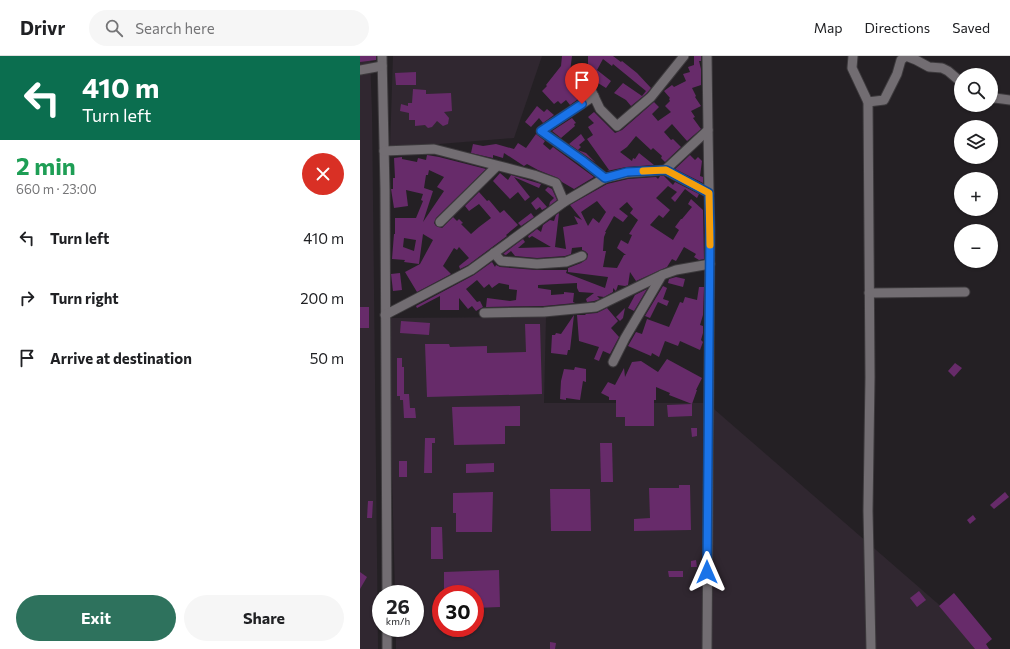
<!DOCTYPE html>
<meta charset="utf-8">
<style>
body{margin:0;font-family:Commissioner,sans-serif;background:#f6f6f6;color:#202124;height:100vh;display:flex;flex-direction:column;font-size:15px;white-space:nowrap}
*{box-sizing:border-box;margin:0}
p{font-size:13px;color:#757577}
.icon{flex:none;width:22px;height:22px;fill:none;stroke:currentColor;stroke-width:2;stroke-linecap:round;stroke-linejoin:round}
.map{position:relative;flex:1;overflow:hidden}
.drawer{display:flex;flex-direction:column;background:#fff;width:360px}
.drawer>*{flex:none}
.banner{background:#0b6e4f;color:#fff;overflow:hidden}
.buttons{position:absolute;left:594px;top:12px;display:grid;gap:8px}
.buttons a{display:grid;place-items:center;width:44px;height:44px;border-radius:50%;background:#fff;box-shadow:0 1px 3px #0004;font-size:20px}
.speed{position:absolute;left:12px;top:529px;display:flex;gap:8px;font-size:20px;font-weight:700;text-align:center}
.speed>*{display:grid;place-content:center;width:52px;height:52px;border-radius:50%;background:#fff;box-shadow:0 1px 3px #0004;line-height:1}
.speed small{font-size:10px;font-weight:400}
.speed .limit{border:6px solid #d22;background:#fff;color:#111}
.pin{position:absolute;display:grid;place-items:center;width:34px;height:34px;color:#fff;margin:-41px -17px;border-radius:50% 50% 50% 0;rotate:-45deg;box-shadow:0 0 4px #0007}
.pin .icon{rotate:45deg}
.me{position:absolute;width:44px;margin:-22px;rotate:0deg;stroke-linejoin:round;filter:drop-shadow(0 0 3px #0008)}
.turn{display:flex;align-items:center;gap:14px;height:84px;padding:0 16px;font-size:18px}
.turn .icon{width:52px;height:52px;stroke-width:2.5}
.turn b{display:block;font-size:28px;line-height:34px}
.round{display:grid;place-items:center;flex:none;width:42px;height:42px;border-radius:21px;background:#f6f6f6}
.headline{display:flex;align-items:center;justify-content:space-between;height:68px;padding:0 16px}
h1{font-size:24px;font-weight:700;line-height:30px;color:#1e9e55}
.cta{display:flex;gap:8px;margin-top:auto;padding:8px 16px}
.cta a{flex:1;height:46px;border-radius:24px;background:#2e725d;color:#fff;font-size:16px;font-weight:700;line-height:46px;text-align:center}
.cta a+a{background:#f6f6f6;color:#202124}
ul{padding:0;list-style:none}
li{display:flex;align-items:center;gap:12px;height:60px;padding:0 16px}
li div{flex:1}
li b{display:block;font-size:15px}
li em{font-style:normal}
header{display:flex;align-items:center;gap:24px;box-sizing:border-box;height:56px;padding:0 20px;background:#fff;border-bottom:1px solid #e0e0e0}
header strong{font-size:19px}
nav{display:flex;gap:22px;margin-inline-start:auto;font-size:14px}
.search{width:280px;height:36px;background:#f6f6f6;display:flex;align-items:center;gap:10px;box-sizing:border-box;padding:0 14px;border-radius:22px;color:#757577;font-size:15px}
main{display:flex;flex:1;min-height:0}
.map>svg:first-child{display:block}
</style>
<header>
<strong>Drivr</strong>
<div class="search"><svg class="icon" aria-label="search" viewBox="0 0 24 24"><circle cx="10" cy="10" r="6"/><path d="M15 15l6 6"/></svg>Search here</div>
<nav><a>Map</a><a>Directions</a><a>Saved</a></nav>
</header>
<main>
<section class="drawer">
<div class="banner">
<div class="turn"><svg class="icon" aria-label="left" viewBox="0 0 24 24"><path d="M17 20v-9H6M10 6l-5 5 5 5"/></svg><div><b>410 m</b>Turn left</div></div>
</div>
<div class="headline"><div><h1>2 min</h1><p>660 m · 23:00</p></div><a class="round" style="background:#d93025;color:#fff"><svg class="icon" aria-label="close" viewBox="0 0 24 24"><path d="M6 6l12 12M18 6L6 18"/></svg></a></div>
<ul>
<li><svg class="icon" aria-label="left" viewBox="0 0 24 24"><path d="M17 20v-9H6M10 6l-5 5 5 5"/></svg><div><b>Turn left</b></div><em>410 m</em></li>
<li><svg class="icon" aria-label="right" viewBox="0 0 24 24"><path d="M7 20v-9h11M14 6l5 5-5 5"/></svg><div><b>Turn right</b></div><em>200 m</em></li>
<li><svg class="icon" aria-label="arrive" viewBox="0 0 24 24"><path d="M6 21V4h12l-3 4 3 4H6"/></svg><div><b>Arrive at destination</b></div><em>50 m</em></li>
</ul>
<div class="cta"><a>Exit</a><a>Share</a></div>
</section>
<div class="map">
<svg width="650" height="593" viewBox="0 0 650 593">
<rect width="100%" height="100%" fill="#242024"/>
<!-- built -->
<g fill="#302730" fill-rule="evenodd">
<polygon points="0,0 10,0 12,57 18,593 0,593"/>
<polygon points="33,0 182,0 154,82 30,92"/>
<path d="M186,261L184,347H347L630,593H36V572H55V538H35L28,262ZM81,538H115V572H81Z"/>
</g>
<!-- building -->
<g fill="#672b6a" fill-rule="evenodd">
<polygon points="0,0 16,0 16,4 0,6"/>
<polygon points="202,0 212,0 210,16 226,37 221,33 218,37 221,41 210,49 206,44 201,48 198,45 194,48 182,35 187,30 186,29 201,10"/>
<polygon points="228,0 253,0 261,6 262,5 277,17 291,32 287,37 271,50 266,44 254,37 263,27 282,40 286,35 253,8 252,10 243,3 237,14 251,25 246,32 230,22 226,17 229,14 226,12 228,8"/>
<polygon points="334,0 341,0 341,5 339,5 341,13 341,29 332,32 336,40 335,41 341,50 331,55 335,61 333,62 341,73 327,85 312,68 304,76 311,84 313,83 321,91 305,106 301,102 302,100 293,92 291,94 276,80 267,91 260,96 272,105 273,102 275,103 279,97 294,109 266,111 247,115 249,114 227,83 233,79 228,71 234,67 228,61 234,56 255,77 262,74 294,46 299,51 292,58 298,65 311,56 305,50 310,45 309,43 310,42 304,35 312,29 314,31 326,25 323,18 330,16 328,11 334,9"/>
<polygon points="56,16 56,29 36,29 35,17"/>
<polygon points="53,33 66,34 66,38 91,37 92,55 84,56 89,62 88,68 83,70 77,65 72,71 68,72 65,69 55,70 55,64 49,64 49,57 40,55 41,48 48,50 48,47 52,47"/>
<polygon points="177,50 184,56 187,53 194,59 183,67 179,62 171,71 165,66"/>
<polygon points="212,62 216,67 214,68 215,70 201,82 192,75"/>
<polygon points="176,78 185,85 183,88 190,94 193,91 234,121 214,133 202,126 198,122 178,114 167,108 164,110 144,97 143,102 133,99 133,102 111,97 113,88 123,90 136,88 154,93 158,87 166,92"/>
<polygon points="221,78 225,84 219,89 221,91 218,94 226,97 236,107 209,88"/>
<path d="M67,99L79,101L126,113L76,162L74,167L76,170L82,172L93,161L97,165L99,163L103,167L101,168L111,178L119,171L131,162L119,148L109,155L105,150L119,136L127,145L129,144L140,157L144,154L158,169L146,179L147,180L108,209L100,213L99,210L109,202L99,191L97,194L94,192L83,210L91,218L57,236L45,216L60,208L73,184L63,178L59,208L44,206L45,204L32,203L34,178H35V162H56L63,145L61,144L63,138L46,134L48,150L34,152L31,133H33V122H35L34,102L42,101V103L57,106L58,102L66,104ZM69,114L84,121L77,131L84,135L63,166L73,135L64,132L66,119H68ZM44,182L56,184L54,195L43,191Z"/>
<polygon points="330,99 335,104 338,101 342,105 340,120 343,121 343,127 315,113"/>
<polygon points="140,117 148,124 151,119 181,128 179,132 154,121 170,141 165,145 158,136 150,143 133,125"/>
<path d="M300,120H304L313,129L315,126L339,138L337,142L325,133L315,146L311,142L317,136L308,130L296,142L310,154L303,162L299,159L290,169L313,184L319,174L315,171L321,163H322L332,151L328,148L331,143L343,154L344,203L339,204L334,201L336,198L324,191L316,205L312,203L307,211L276,225L270,216L268,229L265,230L258,229L256,235L253,232V236L244,241L237,240L240,243L234,245L227,246L226,243L234,237L219,236L217,232V227L178,229V232L191,234V239L204,238V236L214,237L213,246L215,247L184,250L126,251L127,242L150,245L156,244L157,234L149,233V229L139,227L132,232L129,228L124,232L117,224L106,233L117,246L120,245L123,251L116,255L112,250L108,253L99,242V254H80V240L57,252L56,250L114,219L132,206L135,211L136,209L140,211L176,214H207L206,217L245,232L248,221L208,216V212L221,207L227,203L228,198L225,195L222,194V191L212,192L211,198L205,200L177,202L155,200L151,195L146,199L143,198L163,183L165,186L158,192L191,191L172,180L169,182L168,180L177,173L181,176L183,169L190,164L194,165L196,159L199,157L195,191L206,193L203,171L218,168L214,160L222,164L210,149L247,128L268,123L296,121L298,123ZM237,145L246,156L239,167L233,162L228,170L221,156ZM267,146L273,153L270,157L278,164L269,178L272,179L268,188L261,184L257,192L266,199H264L257,212L243,211L246,195H243L244,181L246,176H245L254,160L263,166L268,160L259,153Z"/>
<polygon points="188,131 192,133 197,144 189,150 190,146 194,142 185,134"/>
<polygon points="178,141 187,151 182,154 180,151 176,154 171,147"/>
<polygon points="171,157 174,161 161,170 158,167"/>
<polygon points="40,217 42,234 33,235 31,218"/>
<polygon points="316,221 325,223 323,231 308,227 309,223"/>
<polygon points="303,230 307,232 303,243 309,245 307,250 298,246 290,262 285,260"/>
<polygon points="339,231 344,231 343,259 340,269 343,270 343,277 341,284 343,286 340,294 320,285 318,290 305,285 299,301 292,297 291,300 268,290 276,276 282,278 287,263 309,271 320,246 323,247 325,241 337,244"/>
<polygon points="287,233 274,255 268,252 275,239"/>
<rect x="0" y="251" width="9" height="21"/>
<polygon points="247,252 258,265 251,272 259,281 250,298 243,295 239,305 234,303 239,291 219,285 217,259 226,259 225,258 237,257"/>
<polygon points="265,252 263,262 260,265 256,261"/>
<polygon points="214,259 210,294 208,294 207,299 191,297 192,279 195,279 196,277 201,278"/>
<polygon points="41,265 70,267 69,279 40,277"/>
<polygon points="165,268 180,268 182,338 67,341 65,288 89,288 90,291 127,290 127,297 166,296"/>
<polygon points="37,302 42,302 42,311 44,311 44,338 49,338 50,352 55,352 56,362 44,362 43,344 40,344 40,340 37,340"/>
<polygon points="307,303 342,322 336,334 337,334 332,348 309,339 310,337 296,331 296,344 294,344 294,370 265,370 265,361 256,361 256,344 249,344 249,341 241,337 248,326 255,329 264,312 265,321 272,306 281,305 298,316"/>
<polygon points="595,307 602,312 594,321 588,315"/>
<polygon points="215,311 226,313 226,326 223,325 220,344 206,342 206,344 200,343 201,325 204,313 214,314"/>
<polygon points="332,348 332,360 308,361 307,349"/>
<polygon points="160,350 160,370 145,370 145,388 94,389 92,351"/>
<polygon points="331,372 337,372 337,380 332,381"/>
<polygon points="65,382 75,382 75,387 72,387 72,417 64,417"/>
<polygon points="240,387 252,387 253,426 241,426"/>
<rect x="39" y="405" width="8" height="16"/>
<polygon points="134,407 134,416 106,417 106,408"/>
<polygon points="319,429 330,429 331,474 274,475 274,463 290,462 289,432 319,432"/>
<polygon points="190,433 230,433 231,475 191,475"/>
<polygon points="133,436 132,476 96,476 96,457 93,457 93,437"/>
<polygon points="645,436 649,441 634,453 630,449"/>
<polygon points="8,445 13,445 12,462 7,462"/>
<polygon points="613,459 616,463 610,468 607,464"/>
<polygon points="71,471 82,471 83,503 71,503"/>
<polygon points="336,504 337,511 331,511 331,505"/>
<polygon points="139,514 140,551 115,552 115,538 84,538 84,516"/>
<polygon points="308,515 323,515 323,521 309,521"/>
<polygon points="0,516 7,521 0,533"/>
<polygon points="559,535 566,544 557,551 550,542"/>
<polygon points="594,537 632,583 626,588 629,593 615,593 579,550"/>
<polygon points="190,586 196,587 195,593 190,593"/>
</g>
<g fill="none" stroke-linecap="round" stroke-linejoin="round">
<defs>
<g id="minor">
<polyline points="22,0 25,133 27,538"/>
<polyline points="493,0 492,12 508,46 510,321 508,455 511,593"/>
<polyline points="0,14 22,10"/>
<polyline points="216,15 230,32 240,53 257,70 291,41 324,0"/>
<polyline points="234,40 181,75 222,104 245,122"/>
<polyline points="631,43 635,42 650,44"/>
<polyline points="508,46 524,44 537,18 541,4 546,0 556,4 569,11 582,12 588,15 601,26"/>
<polyline points="348,74 349,137"/>
<polyline points="24,95 74,93 174,119 196,127 204,146"/>
<polyline points="305,114 348,74 347,0"/>
<polyline points="80,166 137,110"/>
<polyline points="134,197 141,205 177,208 206,206 222,200"/>
<polyline points="509,237 605,236"/>
<polyline points="124,257 184,256 236,251 302,219 316,214 350,208"/>
<polyline points="25,259 111,214 204,146 245,122 267,117 305,114 349,137 350,175 347,593"/>
<polyline points="253,306 265,282 302,219"/>
<polyline points="27,572 27,593"/>
</g>
</defs>
<!-- minor casing -->
<use href="#minor" stroke="#3d3a3d" stroke-width="11"/>
<!-- minor -->
<use href="#minor" stroke="#726d72" stroke-width="9"/>
</g>
<g fill="none" stroke-linecap="round" stroke-linejoin="round">
<defs>
<polyline id="route" points="222,48 181,75 222,104 245,122 267,116 306,114 349,137 350,175 347,516"/>
</defs>
<!-- route casing -->
<use href="#route" stroke="#114b97" stroke-width="10"/>
<!-- route -->
<use href="#route" stroke="#1a73e8" stroke-width="7"/>
<!-- slow -->
<polyline stroke="#f59e0b" stroke-width="7" points="283,115 306,114 349,137 350,189"/>
</g>
</svg>
<div class="buttons">
<a><svg class="icon" aria-label="search" viewBox="0 0 24 24"><circle cx="10" cy="10" r="6"/><path d="M15 15l6 6"/></svg></a>
<a><svg class="icon" aria-label="layers" viewBox="0 0 24 24"><path d="M12 4l9 5-9 5-9-5zM3 14l9 5 9-5"/></svg></a>
<a>+</a>
<a>−</a>
</div>
<div class="speed"><div>26<small>km/h</small></div><div class="limit">30</div></div>
<div class="pin" style="left:222px;top:48px;background:#d93025"><svg class="icon" aria-label="arrive" viewBox="0 0 24 24"><path d="M6 21V4h12l-3 4 3 4H6"/></svg></div>
<svg class="me" style="left:347px;top:516px" viewBox="-20 -20 40 40"><path d="M0-17L14 15 0 8-14 15z" fill="#1a73e8" stroke="#fff" stroke-width="4"/></svg>
</div>
</main>
